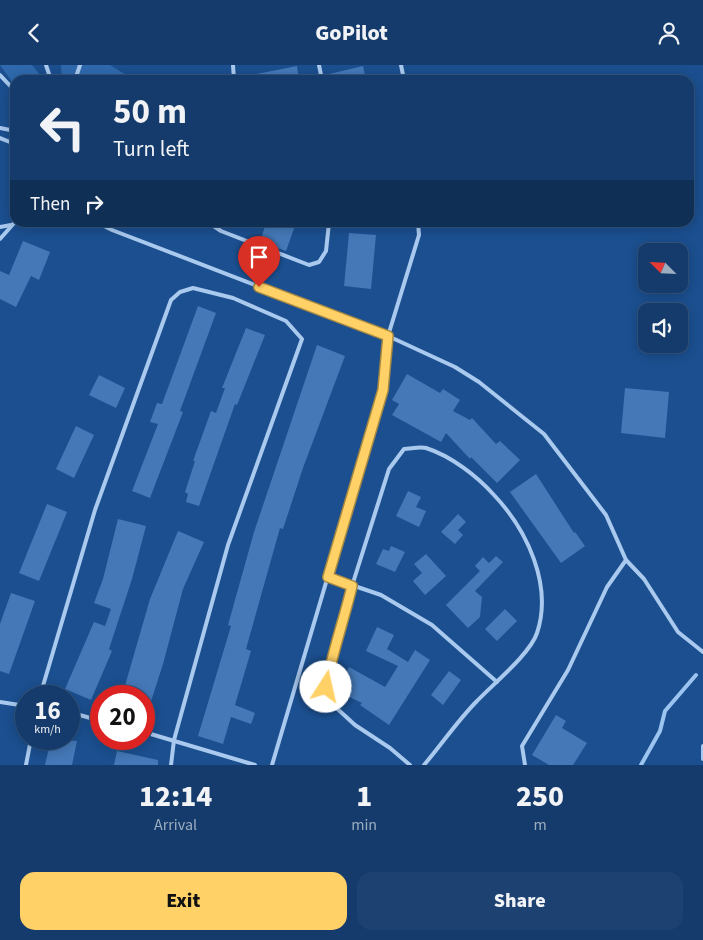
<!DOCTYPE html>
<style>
body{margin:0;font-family:"Source Sans 3",sans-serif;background:#1d4271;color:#f1f3f6;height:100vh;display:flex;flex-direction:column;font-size:19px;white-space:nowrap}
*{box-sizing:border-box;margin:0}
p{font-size:16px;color:#9dadc1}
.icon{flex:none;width:28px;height:28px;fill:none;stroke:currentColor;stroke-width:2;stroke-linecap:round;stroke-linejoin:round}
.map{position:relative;height:700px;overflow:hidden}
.details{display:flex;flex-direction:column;background:#143b6b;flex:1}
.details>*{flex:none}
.top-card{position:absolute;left:10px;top:10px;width:684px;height:152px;border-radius:15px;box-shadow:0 2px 12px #0003,0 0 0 1px #33557e;background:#143b6b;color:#f1f3f6;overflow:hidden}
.needle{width:32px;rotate:294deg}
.fabs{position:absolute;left:638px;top:178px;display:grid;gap:10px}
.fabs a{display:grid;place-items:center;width:50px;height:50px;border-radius:10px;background:#143b6b;box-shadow:0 2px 12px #0003,0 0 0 1px #33557e;font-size:25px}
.speed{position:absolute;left:15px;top:620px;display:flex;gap:10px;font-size:25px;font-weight:700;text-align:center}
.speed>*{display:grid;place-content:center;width:65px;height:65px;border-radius:50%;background:#143b6b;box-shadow:0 2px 12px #0003,0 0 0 1px #33557e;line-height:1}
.speed small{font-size:12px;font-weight:400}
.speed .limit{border:8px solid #d22;background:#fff;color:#111}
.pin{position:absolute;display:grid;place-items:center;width:42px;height:42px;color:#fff;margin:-51px -21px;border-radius:50% 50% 50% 0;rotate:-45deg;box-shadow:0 0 5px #0007}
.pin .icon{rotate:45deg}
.me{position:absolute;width:55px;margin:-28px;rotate:10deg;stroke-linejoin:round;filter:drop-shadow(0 0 4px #0008)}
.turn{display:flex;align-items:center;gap:18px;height:105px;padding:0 20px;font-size:22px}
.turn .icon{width:65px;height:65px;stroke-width:2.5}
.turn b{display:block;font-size:35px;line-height:42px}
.then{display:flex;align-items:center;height:48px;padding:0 20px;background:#0003;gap:10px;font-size:19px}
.eta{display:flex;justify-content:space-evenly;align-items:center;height:85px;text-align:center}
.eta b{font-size:30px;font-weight:800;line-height:35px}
.button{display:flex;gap:10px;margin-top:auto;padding:10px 20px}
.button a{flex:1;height:58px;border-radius:15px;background:#ffd166;color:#111;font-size:20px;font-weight:800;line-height:58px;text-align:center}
.button a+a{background:#1d4271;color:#f1f3f6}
header{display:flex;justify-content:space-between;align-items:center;height:65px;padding:0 20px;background:#143b6b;font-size:22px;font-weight:800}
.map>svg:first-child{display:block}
</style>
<header><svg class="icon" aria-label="back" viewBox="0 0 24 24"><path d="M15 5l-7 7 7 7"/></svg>GoPilot<svg class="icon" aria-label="person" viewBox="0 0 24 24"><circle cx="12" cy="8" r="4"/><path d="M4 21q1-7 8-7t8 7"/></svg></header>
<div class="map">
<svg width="703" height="700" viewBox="0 0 703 700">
<rect width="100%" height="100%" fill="#1b4f8f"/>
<!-- green -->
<g fill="#2e69ad">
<polygon points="0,0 32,0 44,15 15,15 15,21"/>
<polygon points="61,0 110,0 131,13 130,15 62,15"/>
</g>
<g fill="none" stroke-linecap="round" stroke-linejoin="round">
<!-- stream -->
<polyline stroke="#9cc4f0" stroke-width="4" points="641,700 660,666 665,646 696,610"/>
</g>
<!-- building -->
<g fill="#4478b7">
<polygon points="297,1 299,15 252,15 251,10"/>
<polygon points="363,1 366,15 326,15 325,10"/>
<polygon points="266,158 296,158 286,186 260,177"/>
<polygon points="349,168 376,170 371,224 344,221"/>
<polygon points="23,176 50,187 39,215 31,211 16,242 0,234 0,206 9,210"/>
<polygon points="198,241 216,248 180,346 183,347 150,433 132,426 158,359 150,357 157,338 162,339"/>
<polygon points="246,263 265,270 237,340 235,339 199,441 186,437 188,429 185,427 195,396 193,396 211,346 216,348 225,323 222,323"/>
<polygon points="317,280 345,291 303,403 283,464 280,463 246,584 251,586 235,640 255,648 251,659 231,652 223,679 198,671 231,561 228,560 254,467"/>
<polygon points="407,309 440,328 443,324 460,335 453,346 470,355 472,353 496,379 500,376 520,395 497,418 471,392 470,394 446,368 441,377 392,350 399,339 392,335"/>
<polygon points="99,310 125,323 116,343 89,330"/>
<polygon points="625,323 669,327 665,373 621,368"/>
<polygon points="76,361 94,370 74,413 56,404"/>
<polygon points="536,409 574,468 575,467 585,481 561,498 510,427"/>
<polygon points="408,426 421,432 416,442 426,446 419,462 396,451"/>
<polygon points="47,439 67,447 39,516 19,508"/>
<polygon points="458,449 466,457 458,465 463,470 455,479 441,467"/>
<polygon points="118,454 146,461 132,514 109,584 112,586 91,635 65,624 94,557 105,561 111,544 94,538 103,514"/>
<polygon points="178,466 204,477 183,524 163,599 146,652 144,652 144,631 122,631 150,534"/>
<polygon points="391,481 405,487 395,507 376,499 383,484 389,486"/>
<polygon points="426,489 446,511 425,530 413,516 422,508 414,499"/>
<polygon points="496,491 503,497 475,526 482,532 480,552 468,563 446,540 480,506 475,501 483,492 489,498"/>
<polygon points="11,528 35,536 9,609 0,606 0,559"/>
<polygon points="505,544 517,556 497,576 485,564"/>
<polygon points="377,562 394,570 387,584 408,597 415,585 430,595 389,660 360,640 362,638 337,626 349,602 385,622 398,601 366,586"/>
<polygon points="449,606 461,615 443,640 431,630"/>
<polygon points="556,650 566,656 562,663 587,678 573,700 549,700 532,690"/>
<polygon points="51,674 77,676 72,700 45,700"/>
<polygon points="117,686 158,695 158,700 114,700"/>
</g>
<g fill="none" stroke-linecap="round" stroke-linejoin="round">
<!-- service -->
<g stroke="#a9c9ee" stroke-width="4">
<polyline points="46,0 51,15"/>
<polyline points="233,0 234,15"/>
<polyline points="319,0 322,15"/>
<polyline points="401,0 404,15"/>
<polyline points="0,10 15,26"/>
<polyline points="75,15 80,0"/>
<polyline points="0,63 15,66"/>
<polyline points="0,73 15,79"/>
<polyline points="98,158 112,165 388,271 455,302 479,317 544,369 606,450 626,495 644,514 678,567 703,587"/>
<polyline points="209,158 221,166 309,200 319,197 326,186 329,158"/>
<polyline points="0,162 11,160"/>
<polyline points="0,174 15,157"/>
<polyline points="328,512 381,530 432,560 497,617"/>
<polyline points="40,631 95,445 171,235 180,227 193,223 233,233 286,256 302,274 228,480 174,675 171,700"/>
<polyline points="0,637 26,641"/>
<polyline points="69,647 101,656"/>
<polyline points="144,667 255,700"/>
<polyline points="703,681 703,694"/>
<polyline points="26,700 31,674"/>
<polyline points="272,700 383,325 388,271 419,170 418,158"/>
<path d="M410,700L390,683L355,660L331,638L326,622L331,593L345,555L352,521L389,404L404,384C410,384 420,381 426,383C451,391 477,411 494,430C527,465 553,520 537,568C530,589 493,619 477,636C458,655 442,679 424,700"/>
<polyline points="525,700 522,681 568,605 607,522 626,495"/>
</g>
</g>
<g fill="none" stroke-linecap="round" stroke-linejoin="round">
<defs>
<path id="route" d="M259,222L388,271L383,325L328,512L352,521C344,555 332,588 326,622"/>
</defs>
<!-- route casing -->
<use href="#route" stroke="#a68842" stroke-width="12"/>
<!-- route -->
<use href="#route" stroke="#ffd166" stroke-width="9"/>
</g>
</svg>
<div class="fabs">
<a><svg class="needle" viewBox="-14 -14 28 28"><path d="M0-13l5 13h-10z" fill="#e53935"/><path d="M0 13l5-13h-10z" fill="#9dadc1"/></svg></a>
<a><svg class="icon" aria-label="sound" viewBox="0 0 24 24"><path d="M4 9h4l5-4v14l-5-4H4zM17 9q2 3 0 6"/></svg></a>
</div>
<div class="speed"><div>16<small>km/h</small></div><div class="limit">20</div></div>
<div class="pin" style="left:259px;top:222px;background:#d93025"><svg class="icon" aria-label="arrive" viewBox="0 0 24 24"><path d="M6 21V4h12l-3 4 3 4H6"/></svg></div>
<svg class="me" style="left:326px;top:622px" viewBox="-20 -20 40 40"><circle r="19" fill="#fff"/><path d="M0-13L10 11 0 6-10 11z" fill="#ffd166"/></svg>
<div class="top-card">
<div class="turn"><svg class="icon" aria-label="left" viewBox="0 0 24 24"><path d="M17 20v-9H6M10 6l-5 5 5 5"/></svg><div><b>50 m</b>Turn left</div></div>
<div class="then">Then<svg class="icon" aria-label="right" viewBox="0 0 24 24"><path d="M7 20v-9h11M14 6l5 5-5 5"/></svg></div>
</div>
</div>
<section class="details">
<div class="eta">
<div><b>12:14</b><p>Arrival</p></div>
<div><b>1</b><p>min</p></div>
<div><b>250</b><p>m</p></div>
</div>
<div class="button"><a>Exit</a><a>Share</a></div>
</section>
